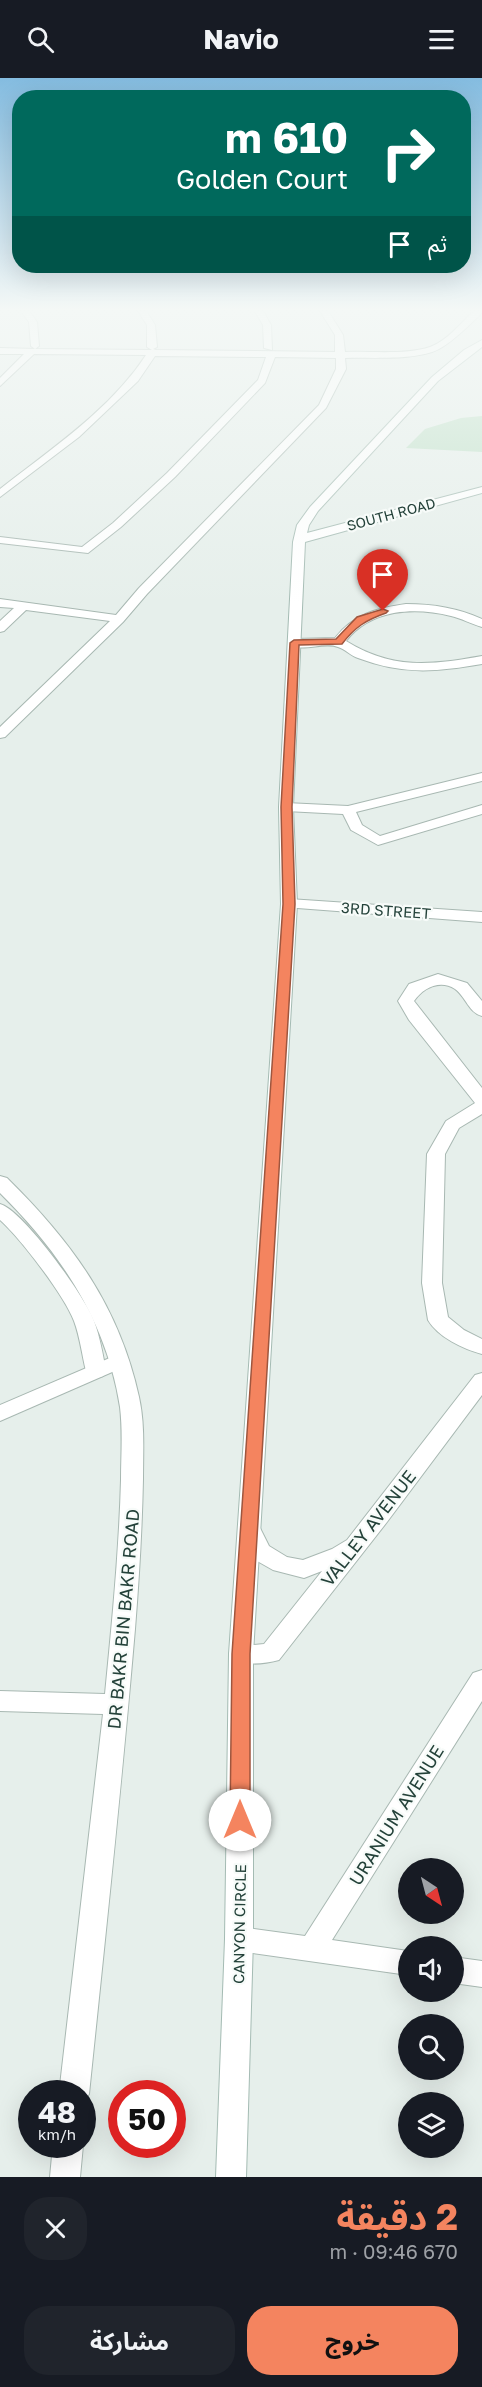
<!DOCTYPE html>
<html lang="ar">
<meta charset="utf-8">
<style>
body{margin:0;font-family:"Golos Text","Noto Sans Arabic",sans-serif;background:#20242c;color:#f1f3f6;direction:rtl;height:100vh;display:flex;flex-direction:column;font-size:22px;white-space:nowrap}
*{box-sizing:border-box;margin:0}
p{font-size:20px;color:#9ea1a6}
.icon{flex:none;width:33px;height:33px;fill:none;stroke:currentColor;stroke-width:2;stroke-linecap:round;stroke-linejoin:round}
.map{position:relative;height:2099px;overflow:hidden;direction:ltr}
.panel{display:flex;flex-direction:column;background:#171b24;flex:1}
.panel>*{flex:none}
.top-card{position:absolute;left:12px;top:12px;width:459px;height:183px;border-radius:24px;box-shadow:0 6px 24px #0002;direction:rtl;background:#00695c;color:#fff;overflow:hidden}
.needle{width:39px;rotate:144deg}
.tools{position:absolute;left:398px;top:1780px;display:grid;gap:12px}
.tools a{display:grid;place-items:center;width:66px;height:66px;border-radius:50%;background:#171b24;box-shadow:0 6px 24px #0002;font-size:30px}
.speed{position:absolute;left:18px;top:2002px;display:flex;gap:12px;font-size:30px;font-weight:700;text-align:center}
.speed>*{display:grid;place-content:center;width:78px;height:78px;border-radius:50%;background:#171b24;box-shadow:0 6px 24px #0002;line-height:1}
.speed small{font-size:15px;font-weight:400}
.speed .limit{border:9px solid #d22;background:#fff;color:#111}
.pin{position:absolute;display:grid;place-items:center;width:51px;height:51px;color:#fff;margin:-62px -26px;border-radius:50% 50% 50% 0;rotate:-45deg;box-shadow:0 0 6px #0007}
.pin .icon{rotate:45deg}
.me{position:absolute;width:66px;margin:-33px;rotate:0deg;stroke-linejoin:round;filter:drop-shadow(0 0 4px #0008)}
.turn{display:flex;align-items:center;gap:21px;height:126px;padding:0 24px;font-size:27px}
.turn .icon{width:78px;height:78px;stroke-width:2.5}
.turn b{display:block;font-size:42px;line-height:51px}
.then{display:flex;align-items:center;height:57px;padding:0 24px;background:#0003;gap:12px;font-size:22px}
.round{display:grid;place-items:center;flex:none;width:63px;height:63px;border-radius:24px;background:#20242c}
.overview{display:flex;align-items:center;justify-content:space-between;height:102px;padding:0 24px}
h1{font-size:36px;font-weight:700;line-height:45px;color:#f4845f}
.primary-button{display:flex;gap:12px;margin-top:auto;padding:12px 24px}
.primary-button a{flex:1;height:69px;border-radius:24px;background:#f4845f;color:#111;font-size:24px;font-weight:700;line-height:69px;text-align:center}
.primary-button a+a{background:#20242c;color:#f1f3f6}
header{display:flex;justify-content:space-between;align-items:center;height:78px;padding:0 24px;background:#171b24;font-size:27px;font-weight:700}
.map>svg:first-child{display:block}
</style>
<header><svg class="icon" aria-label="menu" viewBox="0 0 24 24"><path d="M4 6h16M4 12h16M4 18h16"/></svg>Navio<svg class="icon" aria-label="search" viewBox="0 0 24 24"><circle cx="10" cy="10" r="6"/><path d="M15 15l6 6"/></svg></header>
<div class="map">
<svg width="482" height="2099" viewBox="0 0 482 2099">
<rect width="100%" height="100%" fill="#e6efeb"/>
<!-- green -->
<polygon fill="#bfe0c8" points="482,338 482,374 406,370 425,351 461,340"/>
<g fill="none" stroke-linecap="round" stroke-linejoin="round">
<defs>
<path id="pedestrian" d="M0,1126C23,1132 86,1220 94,1243C100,1259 103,1277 106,1293L103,1298L96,1300L89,1298L86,1293C82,1277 80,1259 74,1243C64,1217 21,1161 0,1142Z"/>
<g id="minor">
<path d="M21,233H29L37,244L39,268L35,271L152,272L147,269V247L138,233H146L155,247L157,269L153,271L156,272L335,274V257L320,233H328L343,257L345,274C369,273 407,277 430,269C447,263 461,245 474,233H482V235C468,248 455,262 439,271C417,283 370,279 345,280L346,291L326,330L147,516L123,544L5,659L0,660V649L110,543L26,532L4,553L0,554V543L14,530L0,529V521L116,537L139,510L319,327L336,291V280L275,279L265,305L175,399L121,449L88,475L0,465V459L82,469L113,445L167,395L258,302L266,279L155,278L138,303L79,359L0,419V411C51,371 110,332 146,277L34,276L0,308V300L24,276H0V270L35,271L31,268L29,244Z"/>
<polygon points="255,233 263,233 271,247 272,272 264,270 263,247"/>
<path d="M406,526C433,526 458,530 482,541V549C471,546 461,540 451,538C414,529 371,531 346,563C393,592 431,587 482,578V586C436,594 403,597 358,580C351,578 345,571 338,569C323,563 300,576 288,565L294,561L335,560C354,536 377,530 406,526Z"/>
<polygon points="482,695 482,703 356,734 362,747 380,758 482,727 482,736 378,767 351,752 343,736 286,733 279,729 286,725 348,728"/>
<polygon points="289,821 482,834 482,844 284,829 281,826"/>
<path d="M438,896L467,905L482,923V938C469,935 466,919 455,911C440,901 423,910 414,923L482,1010V1036L459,1050L445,1076L442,1205L448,1239L464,1252L482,1261V1276C463,1271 438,1259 428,1242L422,1205L427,1076L446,1043L475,1025L409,942L398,923L409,906Z"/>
<polygon points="119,1276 126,1278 129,1283 126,1288 0,1343 0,1327"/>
<path d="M482,1295V1317L387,1444L279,1582C264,1586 247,1587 232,1583L229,1576L232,1569L264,1566L322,1493L304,1500L273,1492L252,1480L239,1452L242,1446L250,1444L258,1446L269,1468L287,1479L303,1482L332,1471L347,1462L475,1297Z"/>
<polygon points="482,1592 482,1623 332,1862 408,1873 408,1897 239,1873 229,1870 225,1861 229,1852 239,1849 305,1858 473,1595"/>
<polygon points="453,1879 482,1883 482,1909 453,1905"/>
</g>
<g id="tertiary">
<path d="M0,1098L7,1100C72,1164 119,1228 139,1319C145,1346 143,1374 143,1401C142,1451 139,1501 135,1551C122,1705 105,1861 89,2016L82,2027V2016H59L103,1636L0,1633V1613L105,1616C112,1545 119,1474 121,1402C121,1378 123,1354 120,1329C107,1244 60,1174 0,1115Z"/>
<polygon points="82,2066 83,2067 80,2099 50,2099 53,2067"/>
</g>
<polygon id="secondary" points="482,262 482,269 438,303 318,433 309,447 307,455 482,409 482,415 305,464 293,729 297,826 253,1576 253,1861 246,2099 216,2099 225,1861 229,1576 281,826 279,729 293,464 297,447 310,429 432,299 464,272"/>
</defs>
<!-- pedestrian casing -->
<use href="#pedestrian" stroke="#a8b8b2" stroke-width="2"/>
<!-- minor casing -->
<use href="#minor" stroke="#a8b8b2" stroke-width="2"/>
<!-- tertiary casing -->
<use href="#tertiary" stroke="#a8b8b2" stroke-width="2"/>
<!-- secondary casing -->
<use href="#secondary" stroke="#a4bbb3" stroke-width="2"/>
<!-- pedestrian -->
<use href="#pedestrian" fill="#fff" fill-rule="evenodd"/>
<!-- minor -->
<use href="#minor" fill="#fff" fill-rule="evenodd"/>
<!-- tertiary -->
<use href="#tertiary" fill="#fff" fill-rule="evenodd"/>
<!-- secondary -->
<use href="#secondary" fill="#fff" fill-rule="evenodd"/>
</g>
<!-- sky -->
<linearGradient id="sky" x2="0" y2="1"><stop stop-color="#84bce0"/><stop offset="0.44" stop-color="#f4f8f6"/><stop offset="1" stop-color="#f4f8f6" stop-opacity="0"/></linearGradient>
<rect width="482" height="527" fill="url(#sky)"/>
<!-- route -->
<path fill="#f4845f" stroke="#9f563e" stroke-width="1.5" d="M383,531L388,533L386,535C366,542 355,549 342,566L299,567L292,729L295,826L250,1576V1742L247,1748L240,1750L233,1748L230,1742L232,1576L283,826L281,729L290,565L294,562L336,561L357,539Z"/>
<g text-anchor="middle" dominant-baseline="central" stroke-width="4.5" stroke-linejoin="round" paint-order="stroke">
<!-- far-street labels -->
<g font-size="14" fill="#24423a" stroke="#f7fbf9">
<text transform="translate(391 436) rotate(-15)">SOUTH ROAD</text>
</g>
<!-- street labels -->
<g font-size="15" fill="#24423a" stroke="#f7fbf9">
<text transform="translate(386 832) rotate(4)">3RD STREET</text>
<text transform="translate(239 1846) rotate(-89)">CANYON CIRCLE</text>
</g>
<!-- near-street labels -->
<g font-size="18" fill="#24423a" stroke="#f7fbf9">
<text transform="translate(368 1450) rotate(-52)">VALLEY AVENUE</text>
<text transform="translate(123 1541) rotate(-85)">DR BAKR BIN BAKR ROAD</text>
<text transform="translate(396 1737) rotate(-58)">URANIUM AVENUE</text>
</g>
</g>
</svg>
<div class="tools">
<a><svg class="needle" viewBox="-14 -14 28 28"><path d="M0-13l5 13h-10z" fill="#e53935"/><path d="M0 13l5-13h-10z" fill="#9ea1a6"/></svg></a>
<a><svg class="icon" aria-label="sound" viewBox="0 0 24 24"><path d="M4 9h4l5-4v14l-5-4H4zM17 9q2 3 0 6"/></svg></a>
<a><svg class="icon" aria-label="search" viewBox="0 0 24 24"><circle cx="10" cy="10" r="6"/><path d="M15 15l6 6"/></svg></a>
<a><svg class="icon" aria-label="layers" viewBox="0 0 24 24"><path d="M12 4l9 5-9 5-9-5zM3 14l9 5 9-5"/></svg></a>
</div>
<div class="speed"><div>48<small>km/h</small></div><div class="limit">50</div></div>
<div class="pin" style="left:383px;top:533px;background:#d93025"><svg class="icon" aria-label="arrive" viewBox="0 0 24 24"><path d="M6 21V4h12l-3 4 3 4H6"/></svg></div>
<svg class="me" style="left:240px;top:1742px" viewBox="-20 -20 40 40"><circle r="19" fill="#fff"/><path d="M0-13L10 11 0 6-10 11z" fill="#f4845f"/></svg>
<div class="top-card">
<div class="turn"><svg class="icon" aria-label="right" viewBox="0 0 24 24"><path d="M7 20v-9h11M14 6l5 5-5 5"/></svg><div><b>610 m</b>Golden Court</div></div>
<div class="then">ثم<svg class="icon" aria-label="arrive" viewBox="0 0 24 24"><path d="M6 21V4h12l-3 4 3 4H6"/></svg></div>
</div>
</div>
<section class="panel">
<div class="overview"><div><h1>2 دقيقة</h1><p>670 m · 09:46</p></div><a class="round"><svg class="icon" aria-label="close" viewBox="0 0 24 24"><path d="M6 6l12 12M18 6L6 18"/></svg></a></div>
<div class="primary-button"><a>خروج</a><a>مشاركة</a></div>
</section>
